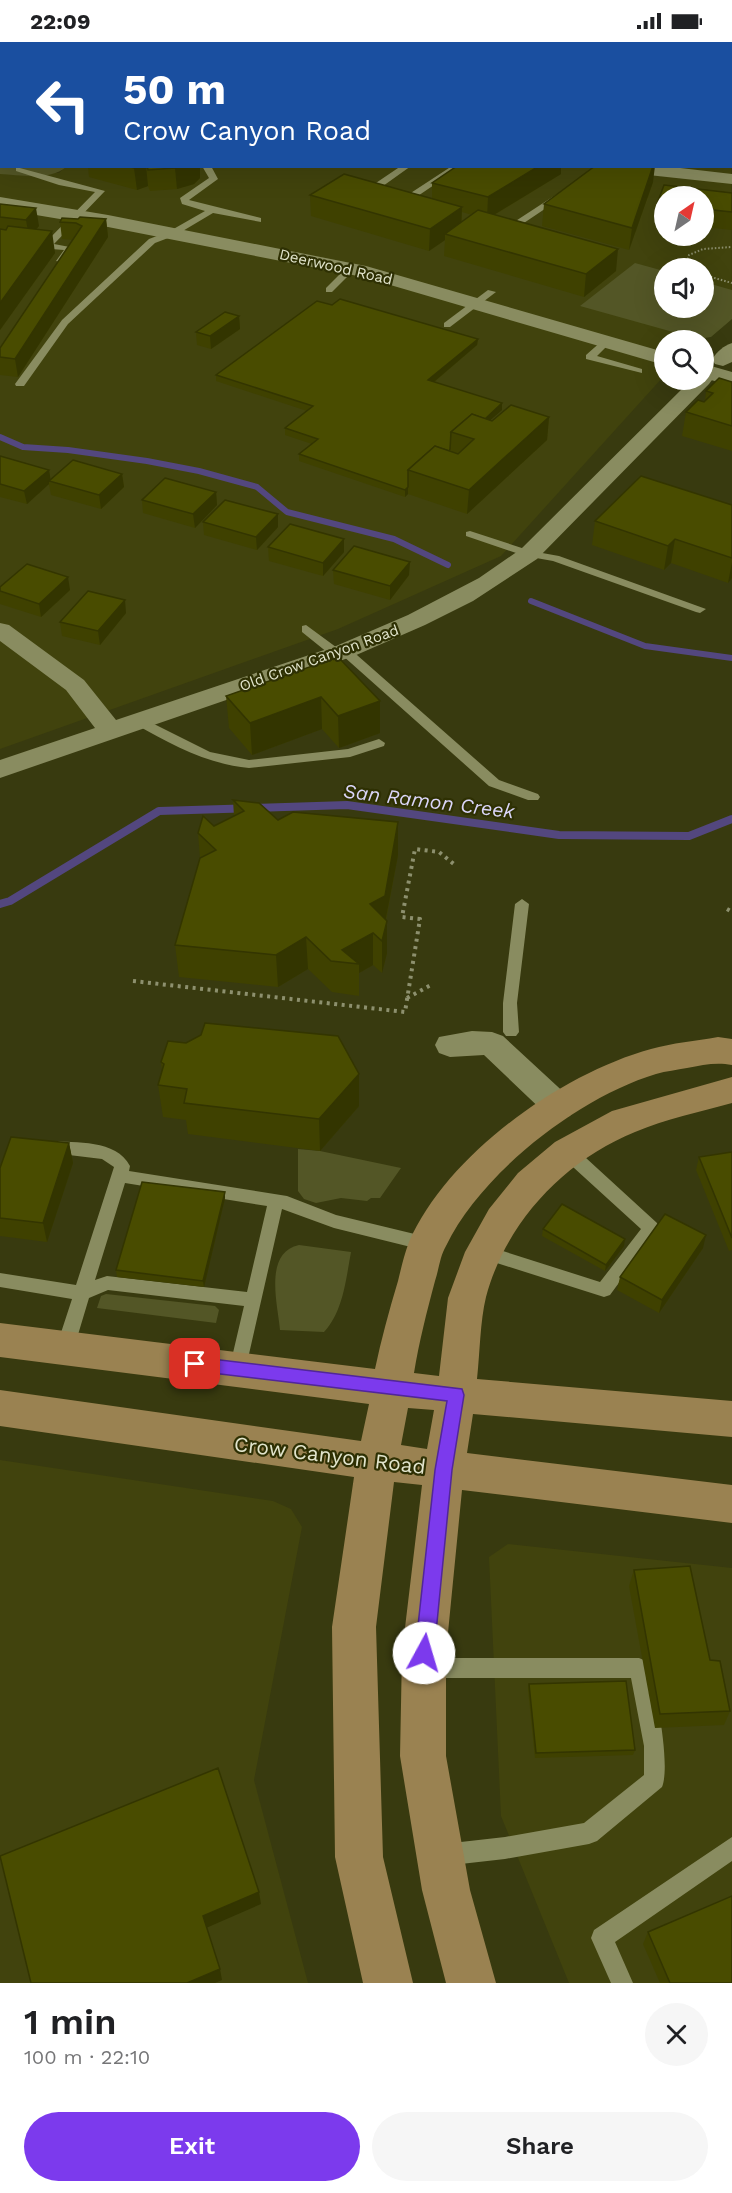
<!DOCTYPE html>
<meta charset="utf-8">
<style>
body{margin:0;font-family:"Work Sans",sans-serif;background:#f6f6f6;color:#202124;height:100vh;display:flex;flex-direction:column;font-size:22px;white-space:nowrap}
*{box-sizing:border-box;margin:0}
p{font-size:20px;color:#757577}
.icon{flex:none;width:33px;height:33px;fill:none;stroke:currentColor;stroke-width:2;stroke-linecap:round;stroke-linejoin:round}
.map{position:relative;height:1941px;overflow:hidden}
.drawer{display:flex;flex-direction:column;background:#fff;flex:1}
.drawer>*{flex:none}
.guide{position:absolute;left:0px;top:0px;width:732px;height:126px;box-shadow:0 6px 24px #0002;background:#1a4fa0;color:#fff;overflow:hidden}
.needle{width:39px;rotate:34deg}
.controls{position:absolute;left:654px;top:144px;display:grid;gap:12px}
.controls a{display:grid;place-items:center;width:60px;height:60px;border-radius:50%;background:#fff;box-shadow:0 6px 24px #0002;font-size:30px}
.pin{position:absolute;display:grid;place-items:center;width:51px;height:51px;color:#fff;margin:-26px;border-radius:12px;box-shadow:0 3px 9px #0006}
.me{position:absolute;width:66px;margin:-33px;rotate:6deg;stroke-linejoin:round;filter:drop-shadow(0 0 4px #0008)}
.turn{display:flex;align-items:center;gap:21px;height:126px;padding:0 24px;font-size:27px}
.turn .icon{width:78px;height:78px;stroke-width:2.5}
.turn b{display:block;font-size:42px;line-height:51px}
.round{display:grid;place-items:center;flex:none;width:63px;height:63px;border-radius:32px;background:#f6f6f6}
.headline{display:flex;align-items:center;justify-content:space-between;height:102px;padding:0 24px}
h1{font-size:36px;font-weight:600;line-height:45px}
.button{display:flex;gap:12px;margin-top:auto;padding:12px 24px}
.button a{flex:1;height:69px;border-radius:36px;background:#7c3aed;color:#fff;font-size:24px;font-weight:600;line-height:69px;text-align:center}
.button a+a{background:#f6f6f6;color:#202124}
.status{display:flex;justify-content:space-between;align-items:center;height:42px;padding:0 30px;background:#fff;direction:ltr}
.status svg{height:16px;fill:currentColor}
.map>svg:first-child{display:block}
</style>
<div class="status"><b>22:09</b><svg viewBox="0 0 49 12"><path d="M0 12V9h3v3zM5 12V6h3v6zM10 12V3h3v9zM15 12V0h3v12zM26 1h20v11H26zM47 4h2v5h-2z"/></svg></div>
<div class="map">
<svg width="732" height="1941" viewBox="0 0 732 1941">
<rect width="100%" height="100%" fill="#383a0f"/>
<!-- built -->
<g fill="#41430d" fill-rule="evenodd">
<path d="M731,58L732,270L697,298H664L663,335L501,514L338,587L0,707V128L59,131L66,124H730ZM664,154H704V194H664ZM664,226H704V266H664Z"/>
<polygon points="0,1418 273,1459 291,1467 302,1485 254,1738 308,1941 0,1941"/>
<polygon points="508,1502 732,1526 732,1941 569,1941 501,1774 489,1515"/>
</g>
<!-- green -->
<g fill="#535626">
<path d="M0,0H275L2,2V124L66,125C50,139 20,133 0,132Z"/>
<polygon points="635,221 664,229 664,266 704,266 704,240 732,248 732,277 711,295 698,297 580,264"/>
<polygon points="298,1107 320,1109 401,1126 380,1156 371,1156 367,1159 341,1156 316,1161 304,1157 298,1149"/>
<path d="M299,1203L351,1210C346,1237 343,1270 324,1290L280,1288C278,1263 263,1211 299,1203Z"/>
<polygon points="106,1252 215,1264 219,1268 216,1281 97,1266 101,1254"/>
</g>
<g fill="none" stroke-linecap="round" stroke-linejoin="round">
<!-- stream-far1 -->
<g stroke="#53477f" stroke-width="6">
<polyline points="0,395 23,405 68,408 147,419 199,429 257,445 287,470 394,497 448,523"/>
<polyline points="531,559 645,604 732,616"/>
</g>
<!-- stream -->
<polyline stroke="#53477f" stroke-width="8" points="0,862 10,859 159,769 347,763 559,793 689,794 732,777"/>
<!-- path-far1 -->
<g stroke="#8d906e" stroke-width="2" stroke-dasharray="1.5 2" stroke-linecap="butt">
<polyline points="692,226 687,219 689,213 703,207 732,205"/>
<polyline points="704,233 732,241"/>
</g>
<!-- path -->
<g stroke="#8d906e" stroke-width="4" stroke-dasharray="3 4.5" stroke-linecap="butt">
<polyline points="727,867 732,870"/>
<polyline points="133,939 405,970 420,877 402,875 415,807 439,810 455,823"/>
<polyline points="407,956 431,943"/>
</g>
<!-- service -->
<g fill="#898c60" fill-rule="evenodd">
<rect x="712" y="0" width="8" height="2"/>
<rect x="730" y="29" width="2" height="4"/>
<polygon points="202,124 211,124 218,137 189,158 261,176 261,180 213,171 176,193 155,201 68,282 24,344 16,344 15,342 62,278 149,197 170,189 205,169 182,162 180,156 209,136"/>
<polygon points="401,124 411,124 376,149 379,151 378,153 367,151 367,147"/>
<polygon points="452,124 462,124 406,162 400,162 400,158"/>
<polygon points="16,125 105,149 54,202 75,206 64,221 56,219 64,208 0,203 0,197 45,201 95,150 59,143 16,129"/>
<polygon points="557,152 564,154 515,187 515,191 505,190 505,186"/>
<polygon points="347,225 355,227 332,250 326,250 326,246"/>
<polygon points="488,248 496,250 450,285 444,285 444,281"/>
<polygon points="603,298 611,300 597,314 642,327 642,331 586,317 586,313"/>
<polygon points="470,489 531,509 559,514 706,567 700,571 696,570 553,519 525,514 466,494 466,490"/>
<polygon points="306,583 340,608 349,606 499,738 538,752 540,755 538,758 528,758 489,744 342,613 333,615 302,590 302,584"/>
<path d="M140,675L210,710L249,718L348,707L379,697L385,701L384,704L350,715L249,726C207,722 172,703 135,682L134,679L135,676Z"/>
<polygon points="522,857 529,862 517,961 519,990 516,994 506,994 503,990 503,961 515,862"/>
<path d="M50,1099C76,1101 116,1097 130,1124L129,1129L287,1154L336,1173L427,1195L433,1197L435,1202L433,1207L427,1209L334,1186L282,1167L244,1334L238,1336L232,1334L229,1328L244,1264L108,1248L89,1256L74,1306L71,1311L65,1314L59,1311L56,1306L72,1257L0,1245V1231L76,1243L114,1125L102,1117L44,1110L42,1105L44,1100ZM125,1141L267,1164L247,1250L107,1234L95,1238Z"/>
<polygon points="568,1104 574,1105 657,1181 659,1186 610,1253 604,1255 478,1215 476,1210 478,1205 484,1203 600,1240 641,1187 562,1115 560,1110 562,1105"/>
<path d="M427,1616H639L646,1619C656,1642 671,1724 662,1745L597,1799L589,1802L505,1817L443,1824L435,1821L432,1813L435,1805L443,1802L505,1795L584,1781L644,1733V1704L631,1636H427L420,1633L417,1626L420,1619Z"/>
<polygon points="732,1795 732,1819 615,1900 633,1941 611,1941 591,1896 594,1888"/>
</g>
<!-- minor -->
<g fill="#898c60" fill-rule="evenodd">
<polygon points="603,124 663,124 732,132 732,142 611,129"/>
<polygon points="704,332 709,334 712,338 709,342 537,517 473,559 425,583 354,614 0,736 0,718 95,686 66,648 0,599 0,581 9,583 84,638 116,678 336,604 408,573 479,536 521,507 691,338 704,338"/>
<polygon points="472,989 492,990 503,994 570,1056 575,1065 570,1074 559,1077 548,1074 484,1013 450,1015 439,1011 435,1003 439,995"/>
</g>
<!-- tertiary -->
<g fill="#898c60" fill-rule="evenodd">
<polygon points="447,0 476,0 477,2 448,2"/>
<rect x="730" y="48" width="2" height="11"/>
<polygon points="0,155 108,173 366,224 664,310 664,323 363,235 108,185 0,167"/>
<path d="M732,301V320L723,324L715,322L712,317C718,309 723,304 732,301Z"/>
<polygon points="704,322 732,330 732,344 704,336"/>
</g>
<!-- secondary -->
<path fill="#9a8251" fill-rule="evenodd" d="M718,995L732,997V1023C716,1020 703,1023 687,1026C677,1028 666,1029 656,1032C579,1055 481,1131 446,1204C440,1214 439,1227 435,1239C427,1269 419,1300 414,1331L439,1334L448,1256L465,1210L489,1167L518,1131L555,1100L612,1069L732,1035V1061C700,1070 665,1077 635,1090C564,1119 506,1180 486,1255C480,1280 480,1310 477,1337L732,1359V1395L473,1372L467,1411L732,1443V1481L462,1448L446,1611V1714L470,1848L496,1941H446L422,1848L400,1714L402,1611L422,1443L394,1440L376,1585L383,1815L413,1941H363L335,1815L332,1585L354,1435L0,1384V1348L361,1399L369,1362L0,1315V1281L375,1327C381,1298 389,1269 398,1239C401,1227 404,1213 409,1200C447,1113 560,1032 651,1007C672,1001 696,999 718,995ZM408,1366L434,1368L427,1407L401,1403Z"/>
</g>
<!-- wall -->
<g fill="#3f4100" fill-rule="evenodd">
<polygon points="544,0 706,0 705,2 543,2"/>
<polygon points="720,0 732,0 732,15 730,15 730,2 720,2"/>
<rect x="730" y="54" width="2" height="52"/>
<polygon points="88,124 200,124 200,136 194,142 177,147 150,149 148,144 137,148 89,135"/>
<path d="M561,132L494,173L616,229L584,255L444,214L445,198L429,209L311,174L310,153L432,156V141ZM462,170L472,173L462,180Z"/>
<polygon points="653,140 629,208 542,184 544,162"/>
<polygon points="664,143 732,151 732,188 704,185 704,154 664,154 664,180 655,179 657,162"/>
<polygon points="0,162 39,184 36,187 55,211 0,288"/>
<polygon points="78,177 106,177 108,195 18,335 0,333 0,306 73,198 62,197 60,180"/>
<polygon points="332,263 478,297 477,303 434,340 502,361 502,368 490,378 492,379 549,375 547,398 467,472 408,452 405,455 299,419 299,412 312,402 285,393 285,386 307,369 216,339 216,333"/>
<polygon points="239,274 240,287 211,307 197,303 196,290"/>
<polygon points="732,340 732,409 682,394 686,370 705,359 706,349"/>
<polygon points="0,414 49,428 50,438 122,432 124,445 101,467 51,453 49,442 27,462 0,455"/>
<polygon points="216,450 217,463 195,486 143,471 142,458"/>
<polygon points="732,463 732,536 728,541 671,521 664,528 592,503 595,479"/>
<polygon points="203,480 278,485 257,508 204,493"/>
<polygon points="344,497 344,510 323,534 269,519 268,505"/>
<polygon points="333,528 409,533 390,558 334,542"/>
<polygon points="0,545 70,548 41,575 0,562"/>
<polygon points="126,571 100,603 62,594 60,580"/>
<polygon points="338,615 380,659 380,691 339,706 322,687 252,713 229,686 226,654"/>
<polygon points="233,758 278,778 398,813 386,878 387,911 382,931 373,923 359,931 359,954 332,950 308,927 278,945 179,935 175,903 200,816 198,791 234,774"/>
<polygon points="161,1020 359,1064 320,1109 188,1092 186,1078 163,1075 158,1043 162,1029"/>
<polygon points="69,1101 73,1121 47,1200 0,1194 0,1126"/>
<polygon points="732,1110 732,1208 729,1209 696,1128 699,1115"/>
<polygon points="225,1156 204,1245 117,1235 116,1228"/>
<polygon points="543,1187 624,1204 605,1229 542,1194"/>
<polygon points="703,1206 659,1271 617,1248 620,1235"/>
<polygon points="634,1528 710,1618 730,1669 724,1683 655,1686 629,1544"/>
<polygon points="529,1642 635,1708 633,1713 535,1716 528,1647"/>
<polygon points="648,1890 732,1941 660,1941 643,1902"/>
</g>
<!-- shaded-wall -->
<g fill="#333500">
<polygon points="319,0 349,0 349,2 317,2"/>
<polygon points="692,0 706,0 705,2 691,2"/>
<polygon points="140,124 146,124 148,144 137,148 134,126"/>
<polygon points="180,124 200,124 200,136 194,142 177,147 175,126"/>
<polygon points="539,124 561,124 561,132 487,177 488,155"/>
<polygon points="653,124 655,124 653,140 629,208 632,186"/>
<polygon points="462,165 461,186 445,192 445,198 429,209 430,187"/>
<polygon points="36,166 39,184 29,195 26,178"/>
<polygon points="106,177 108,195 18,335 15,317"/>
<polygon points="52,189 55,211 0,288 0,261"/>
<polygon points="618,207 616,229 584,255 586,232"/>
<polygon points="239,274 240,287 211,307 210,294"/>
<polygon points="478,297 477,303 428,345 428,338"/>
<polygon points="502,361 502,368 470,396 465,394"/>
<polygon points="549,375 547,398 467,472 469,448"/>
<polygon points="49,428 51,440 49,439 49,442 27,462 24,449"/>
<polygon points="122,432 124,445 101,467 99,453"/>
<polygon points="408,445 408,452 405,455 405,448"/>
<polygon points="216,450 217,463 195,486 193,472"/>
<polygon points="278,472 278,485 257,508 256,495"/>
<polygon points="344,497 344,510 323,534 323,521"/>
<polygon points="675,497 671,521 664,528 668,504"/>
<polygon points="410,520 409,533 390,558 390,544"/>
<polygon points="732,520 732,536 728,541"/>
<polygon points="68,535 70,548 41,575 39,562"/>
<polygon points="125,558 126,571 100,603 98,589"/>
<polygon points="321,655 322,687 252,713 250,681"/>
<polygon points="380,659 380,691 339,706 338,674"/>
<polygon points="398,780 398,813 384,886 373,892 373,923 359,931 359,922 342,908 370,862"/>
<polygon points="387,879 387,911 382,931 382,899"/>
<polygon points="306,895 308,927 278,945 276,913"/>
<polygon points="359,1032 359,1064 320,1109 319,1077"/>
<polygon points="69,1101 73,1121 47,1200 43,1181"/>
<polygon points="225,1150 225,1156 204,1245 203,1239"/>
<polygon points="706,1193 703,1206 659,1271 662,1258"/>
<polygon points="625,1197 624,1204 605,1229 606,1223"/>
<polygon points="259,1850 261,1862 206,1886 203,1874"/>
<polygon points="220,1927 222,1938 215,1941 187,1941"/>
</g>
<!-- building -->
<g fill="#494c00" stroke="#333500" stroke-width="1.5">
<polygon points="251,0 319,0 317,2 248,2"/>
<polygon points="381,0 412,0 419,2 379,2"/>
<polygon points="607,0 645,0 652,2 615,2"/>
<rect x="730" y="54" width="2" height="31"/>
<polygon points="127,124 140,124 134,126"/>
<polygon points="147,124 180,124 175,126 148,128"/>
<polygon points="457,124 539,124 488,155 432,141"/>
<polygon points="595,124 653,124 632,186 544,162"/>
<polygon points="344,132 462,165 430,187 310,153"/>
<polygon points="664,143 732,151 732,170 704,167 704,154 664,154 664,163 657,162"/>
<polygon points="0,162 36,166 26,178 0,175"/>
<polygon points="478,168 618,207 586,232 445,192"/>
<polygon points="80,175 106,177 15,317 0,315 0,306 82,184 76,181 60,180 62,176 78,177"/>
<polygon points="8,184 52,189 0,261 0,187 6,188"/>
<polygon points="340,257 478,297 428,338 502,361 485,377 472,372 451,390 450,407 449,409 435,404 408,428 408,445 405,448 299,412 318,397 285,386 313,364 216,333 317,259 332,263"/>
<polygon points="225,270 239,274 210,294 196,290"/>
<polygon points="719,336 732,340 732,384 686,370 698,358 704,360 713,351 706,349"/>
<polygon points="511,363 549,375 469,448 408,428 435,404 458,412 474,397 451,390 472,372 492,379"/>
<polygon points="0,414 49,428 24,449 0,442"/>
<polygon points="73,418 122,432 99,453 49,439"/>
<polygon points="641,434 732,463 732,516 675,497 668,504 595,479"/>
<polygon points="165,436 216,450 193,472 142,458"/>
<polygon points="225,458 278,472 256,495 203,480"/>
<polygon points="290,482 344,497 323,521 268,505"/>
<polygon points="354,504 410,520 390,544 333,528"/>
<polygon points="27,522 68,535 39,562 0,549 0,545"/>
<polygon points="88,549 125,558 98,589 60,580"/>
<polygon points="338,615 380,659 338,674 321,655 250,681 226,654"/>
<polygon points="233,758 259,761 278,778 293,770 398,780 385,854 370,862 387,879 382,899 373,891 342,908 359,922 331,919 306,895 276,913 175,903 200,816 216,808 198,791 203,774 214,784 244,769"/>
<polygon points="205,981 338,994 359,1032 319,1077 184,1061 187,1047 158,1043 164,1022 161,1020 168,999 186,1001 201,993"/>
<polygon points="11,1095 69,1101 43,1181 0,1176 0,1126"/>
<polygon points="732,1110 732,1196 699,1115"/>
<polygon points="142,1140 225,1150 203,1239 116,1228"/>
<polygon points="562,1162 625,1197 606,1223 543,1187"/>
<polygon points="665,1172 706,1193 662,1258 620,1235"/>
<polygon points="690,1524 710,1618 720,1619 730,1669 660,1672 634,1528"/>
<polygon points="626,1639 635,1708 536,1711 529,1642"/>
<polygon points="218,1726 259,1850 203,1874 220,1927 187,1941 31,1941 0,1814"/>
<polygon points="732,1854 732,1941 670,1941 648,1890"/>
</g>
<!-- route -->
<polygon fill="#7c3aed" stroke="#51269a" stroke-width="1.5" points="195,1315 462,1347 464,1353 452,1428 434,1611 431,1617 424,1620 418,1617 415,1611 435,1428 447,1359 195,1329 189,1327 187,1322 189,1317"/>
<g text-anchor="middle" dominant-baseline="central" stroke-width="4.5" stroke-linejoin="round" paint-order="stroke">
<!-- far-street labels -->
<g font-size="15" fill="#e2e5cd" stroke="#2e3003">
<text transform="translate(336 225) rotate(13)">Deerwood Road</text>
<text transform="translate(319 616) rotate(-20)">Old Crow Canyon Road</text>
</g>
<!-- water labels -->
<g font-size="20" font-style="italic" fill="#dad5f8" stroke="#2e3003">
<text transform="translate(429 759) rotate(7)">San Ramon Creek</text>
</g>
<!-- near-street labels -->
<g font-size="21" fill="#e2e5cd" stroke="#2e3003">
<text transform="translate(330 1413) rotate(7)">Crow Canyon Road</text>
</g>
</g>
</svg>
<div class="controls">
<a><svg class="needle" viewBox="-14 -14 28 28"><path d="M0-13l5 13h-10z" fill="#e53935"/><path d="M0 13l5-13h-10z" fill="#757577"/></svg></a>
<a><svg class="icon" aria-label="sound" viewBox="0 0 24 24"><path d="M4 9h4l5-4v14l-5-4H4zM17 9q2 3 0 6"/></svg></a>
<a><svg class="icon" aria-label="search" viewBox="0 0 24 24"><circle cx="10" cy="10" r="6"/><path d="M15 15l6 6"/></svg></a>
</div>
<div class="pin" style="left:195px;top:1322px;background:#d93025"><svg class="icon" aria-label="arrive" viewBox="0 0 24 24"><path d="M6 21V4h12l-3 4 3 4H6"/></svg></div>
<svg class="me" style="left:424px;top:1611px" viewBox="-20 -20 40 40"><circle r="19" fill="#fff"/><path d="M0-13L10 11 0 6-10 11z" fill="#7c3aed"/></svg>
<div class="guide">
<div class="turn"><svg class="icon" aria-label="left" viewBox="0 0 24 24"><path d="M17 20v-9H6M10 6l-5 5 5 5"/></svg><div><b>50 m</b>Crow Canyon Road</div></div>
</div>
</div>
<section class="drawer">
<div class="headline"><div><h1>1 min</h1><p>100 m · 22:10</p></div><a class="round"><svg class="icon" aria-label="close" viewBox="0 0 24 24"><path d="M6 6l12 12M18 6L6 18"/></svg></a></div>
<div class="button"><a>Exit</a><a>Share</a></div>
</section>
